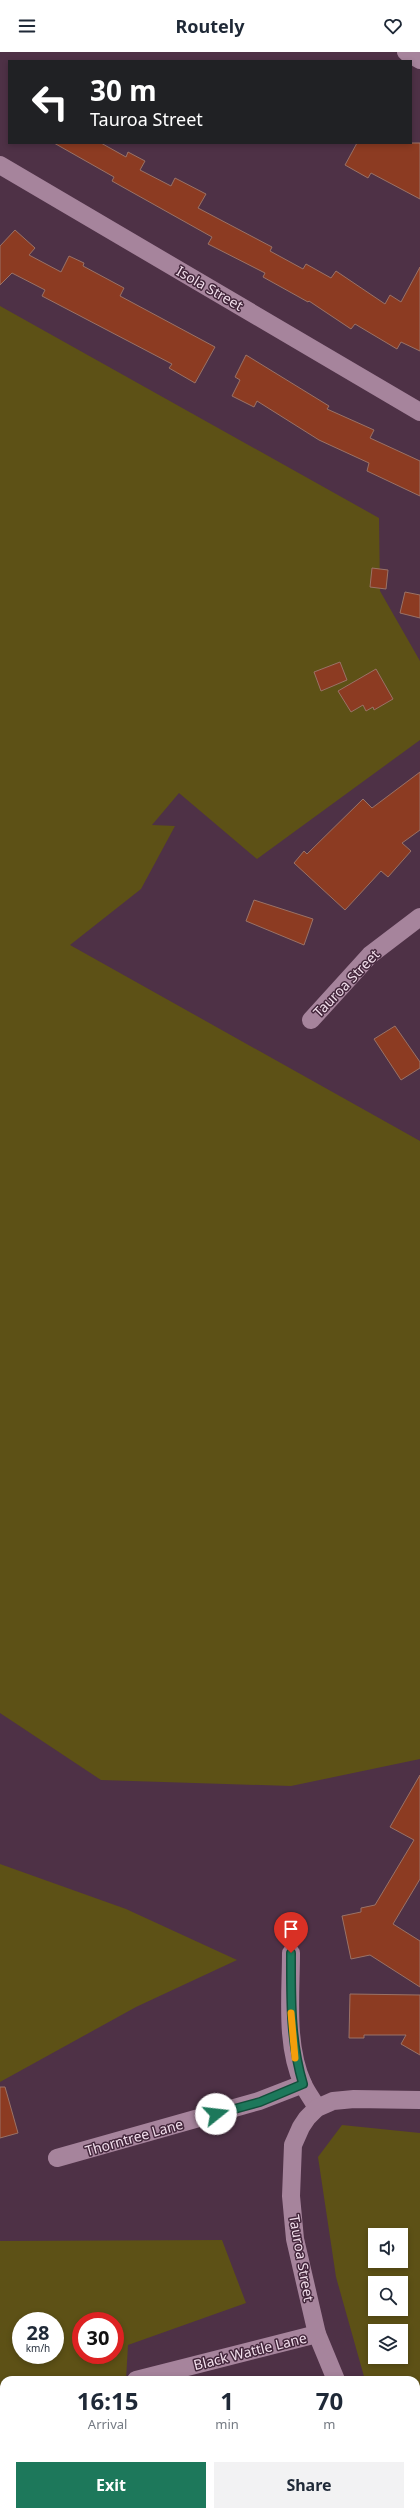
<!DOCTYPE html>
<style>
body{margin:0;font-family:"Noto Sans",sans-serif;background:#f2f2f3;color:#1f2937;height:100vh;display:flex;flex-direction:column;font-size:15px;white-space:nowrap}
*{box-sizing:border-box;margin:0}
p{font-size:13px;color:#747a83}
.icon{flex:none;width:22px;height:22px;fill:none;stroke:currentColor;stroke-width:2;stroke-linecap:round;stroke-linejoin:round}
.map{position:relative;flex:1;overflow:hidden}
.drawer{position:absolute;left:0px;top:2324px;width:420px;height:140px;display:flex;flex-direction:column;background:#fff;border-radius:12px 12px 0 0;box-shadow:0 2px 6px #0003}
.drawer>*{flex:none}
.hud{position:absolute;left:8px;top:8px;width:404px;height:84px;border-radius:0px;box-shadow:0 2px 6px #0003;background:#202124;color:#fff;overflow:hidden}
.fabs{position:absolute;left:368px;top:2176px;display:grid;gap:8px}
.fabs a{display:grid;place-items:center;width:40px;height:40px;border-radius:0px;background:#fff;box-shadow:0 2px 6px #0003;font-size:20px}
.speed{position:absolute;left:12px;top:2260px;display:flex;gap:8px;font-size:20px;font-weight:700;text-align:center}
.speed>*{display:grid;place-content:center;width:52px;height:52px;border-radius:50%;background:#fff;box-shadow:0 2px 6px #0003;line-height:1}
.speed small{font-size:10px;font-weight:400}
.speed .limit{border:6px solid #d22;background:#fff;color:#111}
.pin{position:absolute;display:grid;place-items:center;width:34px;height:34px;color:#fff;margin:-41px -17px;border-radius:50% 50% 50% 0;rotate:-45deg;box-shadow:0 0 4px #0007}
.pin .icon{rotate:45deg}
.me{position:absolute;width:44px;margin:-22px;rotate:74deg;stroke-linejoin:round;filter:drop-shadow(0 0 3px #0008)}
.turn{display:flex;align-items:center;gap:14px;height:84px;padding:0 16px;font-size:18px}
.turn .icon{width:52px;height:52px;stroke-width:2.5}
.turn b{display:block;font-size:28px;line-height:34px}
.eta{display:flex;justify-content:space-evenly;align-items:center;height:68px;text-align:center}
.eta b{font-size:24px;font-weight:700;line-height:28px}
.action{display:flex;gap:8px;margin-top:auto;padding:8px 16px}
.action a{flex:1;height:46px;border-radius:0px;background:#1d785b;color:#fff;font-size:16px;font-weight:700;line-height:46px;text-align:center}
.action a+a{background:#f2f2f3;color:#1f2937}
header{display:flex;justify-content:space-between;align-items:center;height:52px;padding:0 16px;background:#fff;font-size:18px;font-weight:700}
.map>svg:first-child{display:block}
</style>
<header><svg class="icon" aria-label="menu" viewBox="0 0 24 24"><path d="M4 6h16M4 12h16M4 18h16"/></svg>Routely<svg class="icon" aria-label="heart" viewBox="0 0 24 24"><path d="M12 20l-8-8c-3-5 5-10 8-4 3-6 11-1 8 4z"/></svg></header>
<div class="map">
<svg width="420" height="2464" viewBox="0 0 420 2464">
<rect width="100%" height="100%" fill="#4e3146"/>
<!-- green -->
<g fill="#5d5116" fill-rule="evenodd">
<polygon points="0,254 379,466 380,539 420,609 420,688 257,807 179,741 152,773 175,774 141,837 70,893 420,1089 420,1707 291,1734 101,1728 0,1661"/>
<polygon points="0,1812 126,1857 237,1908 136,1955 0,2030"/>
<path d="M342,2073L420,2081V2338L416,2339V2328H365L336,2225L318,2105ZM375,2183H401V2209H375ZM375,2231H401V2257H375ZM375,2279H401V2305H375Z"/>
<path d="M222,2188L246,2251L128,2293L126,2328H4V2437L0,2438V2189ZM21,2269H55V2303H21ZM81,2269H115V2303H81Z"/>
</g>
<!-- building -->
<g fill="#8c3b22" stroke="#9a7266">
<polygon points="54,91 101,91 126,105 128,100 145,109 140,118 171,134 175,126 206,142 198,156 272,195 270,199 303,217 306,212 331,226 336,219 385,252 390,243 401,250 420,215 420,299 401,290 397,297 355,272 351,277 309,249 308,250 263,225 265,221 208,192 212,185 112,129 114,125"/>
<polygon points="357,91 420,91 420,147 371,121 368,126 345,113"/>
<polygon points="15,178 35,196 29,203 61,220 69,204 84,211 83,214 124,236 120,244 215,295 195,331 169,316 172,312 42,244 45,238 12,221 0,233 0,194"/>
<polygon points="246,303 329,354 327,357 374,378 370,386 420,409 420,444 367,419 369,411 319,388 257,349 254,355 232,344 240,328 235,325"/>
<polygon points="372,516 388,518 386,537 370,535"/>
<polygon points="405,540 420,543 420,566 400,561"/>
<polygon points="340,610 347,628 321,639 314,620"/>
<polygon points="376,617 393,647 374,658 373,655 366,659 363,653 351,660 338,639"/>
<polygon points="420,720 420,778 402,791 411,799 388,825 381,819 345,858 294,811 304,799 307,802 363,747 372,756"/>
<polygon points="254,848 313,867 304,893 246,869"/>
<polygon points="395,974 420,1010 420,1016 401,1028 374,987"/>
<polygon points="420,1723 420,1827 393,1872 420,1889 420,1935 370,1903 351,1907 342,1864 361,1860 361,1856 375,1853 414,1788 390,1775"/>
<polygon points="350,1942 420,1943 420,2003 401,1992 406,1983 364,1983 364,1986 349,1986"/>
<polygon points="0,2035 5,2035 18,2081 0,2086"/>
</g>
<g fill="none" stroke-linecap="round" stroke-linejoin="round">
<!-- minor -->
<g stroke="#a6849c" stroke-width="18">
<polyline points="406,0 420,8"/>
<polyline points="0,113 420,360"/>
<polyline points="311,968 370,903 420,865"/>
<path d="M291,1901C291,1943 285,1993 303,2032C307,2041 313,2048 317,2056"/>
<polyline points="57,2106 259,2049 303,2032"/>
<polyline points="136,2328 317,2282"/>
<polyline points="336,2328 317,2282 295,2187 291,2144 293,2093 301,2075 307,2066 317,2056 333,2049 354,2047 420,2048"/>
<polyline points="0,2378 4,2376"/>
<polyline points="380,2460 382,2464"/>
</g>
</g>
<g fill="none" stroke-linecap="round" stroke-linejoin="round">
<defs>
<path id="route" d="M216,2062L260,2050L303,2032C290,1988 291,1946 291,1901"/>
</defs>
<!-- route casing -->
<use href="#route" stroke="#134e3b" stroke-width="10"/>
<!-- route -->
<use href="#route" stroke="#1d785b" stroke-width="7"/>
<!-- slow -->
<polyline stroke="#f59e0b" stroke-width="7" points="291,1961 295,2006"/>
</g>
<g text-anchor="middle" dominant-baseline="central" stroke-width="3" stroke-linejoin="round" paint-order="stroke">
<!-- street labels -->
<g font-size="14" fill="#f2dfec" stroke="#43263b">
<text transform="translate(210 236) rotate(30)">Isola Street</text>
<text transform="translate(346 931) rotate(-46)">Tauroa Street</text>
<text transform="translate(134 2085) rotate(-16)">Thorntree Lane</text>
<text transform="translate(302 2206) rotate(80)">Tauroa Street</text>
<text transform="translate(250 2299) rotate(-14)">Black Wattle Lane</text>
</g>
</g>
</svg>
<div class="fabs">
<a><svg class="icon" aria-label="sound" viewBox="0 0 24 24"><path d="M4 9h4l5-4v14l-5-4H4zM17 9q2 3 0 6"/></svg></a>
<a><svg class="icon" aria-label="search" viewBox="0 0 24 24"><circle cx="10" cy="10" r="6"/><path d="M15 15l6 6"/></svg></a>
<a><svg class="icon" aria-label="layers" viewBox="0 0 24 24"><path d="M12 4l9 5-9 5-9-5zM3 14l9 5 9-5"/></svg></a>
</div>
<div class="speed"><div>28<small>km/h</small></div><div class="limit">30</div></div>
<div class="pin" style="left:291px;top:1901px;background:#d93025"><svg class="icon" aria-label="arrive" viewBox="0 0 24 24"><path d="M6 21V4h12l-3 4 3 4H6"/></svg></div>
<svg class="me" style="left:216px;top:2062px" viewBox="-20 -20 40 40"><circle r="19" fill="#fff"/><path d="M0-13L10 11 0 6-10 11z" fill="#1d785b"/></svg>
<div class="hud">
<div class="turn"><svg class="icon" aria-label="left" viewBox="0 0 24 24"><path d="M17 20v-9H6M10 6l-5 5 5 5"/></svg><div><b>30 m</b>Tauroa Street</div></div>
</div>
<section class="drawer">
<div class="eta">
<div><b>16:15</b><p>Arrival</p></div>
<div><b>1</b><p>min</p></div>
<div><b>70</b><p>m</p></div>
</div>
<div class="action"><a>Exit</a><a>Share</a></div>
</section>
</div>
